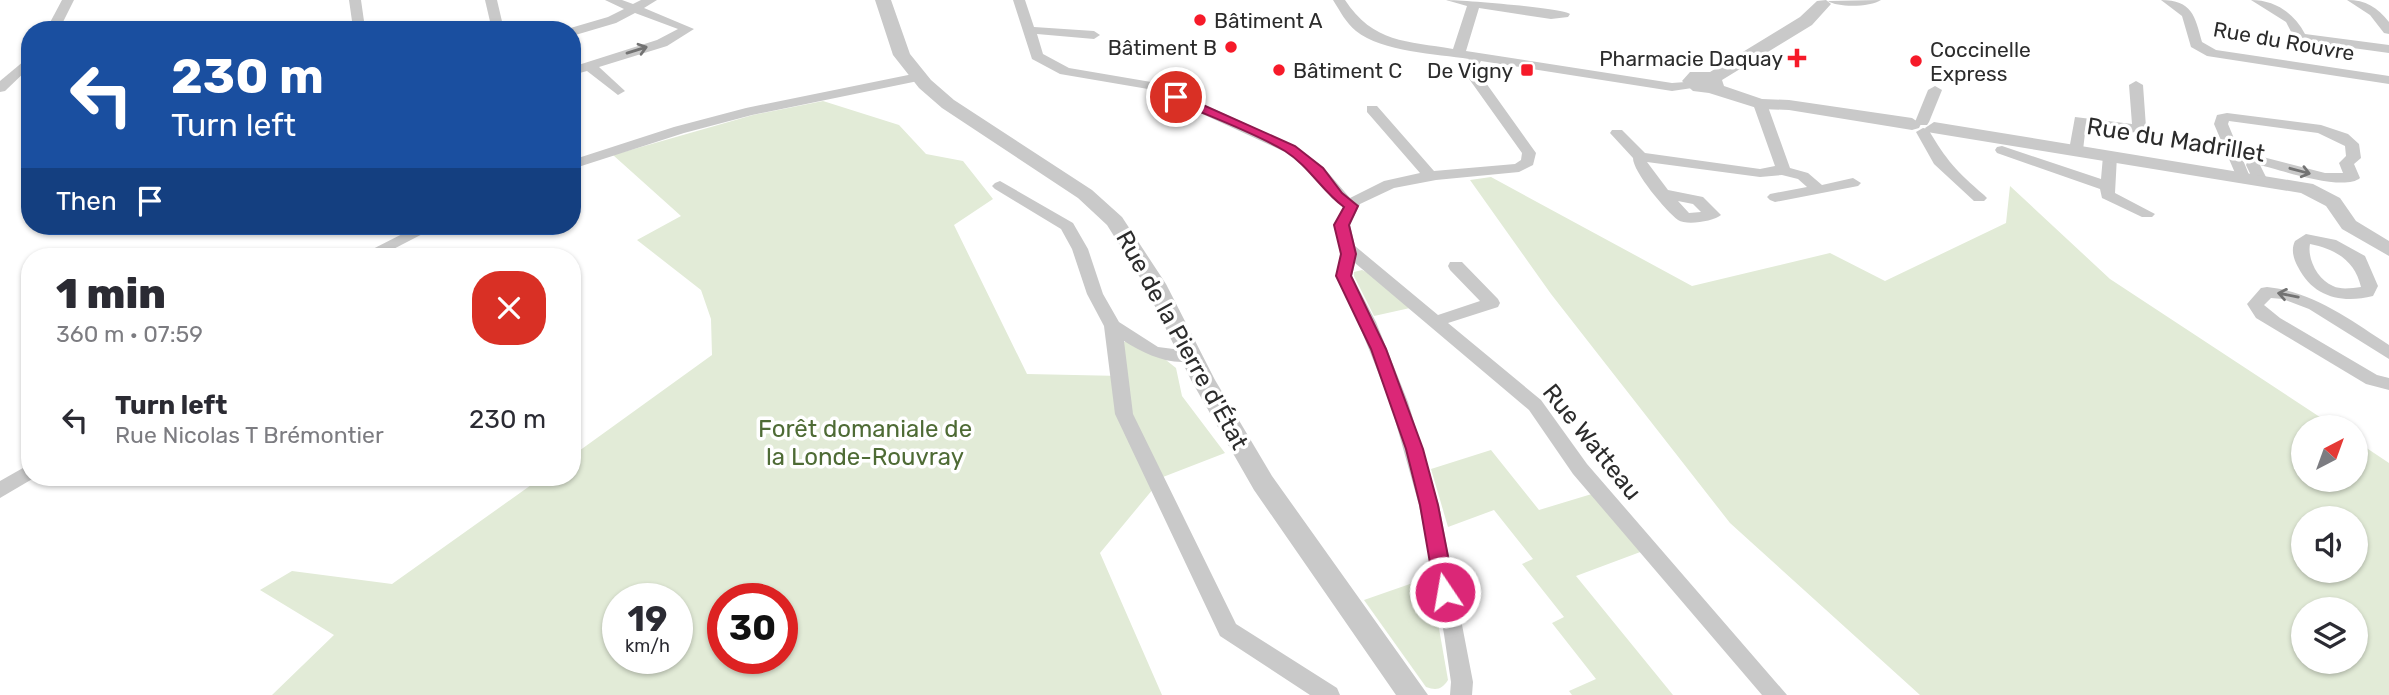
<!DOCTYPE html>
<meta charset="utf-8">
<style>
body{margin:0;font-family:Rubik,sans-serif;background:#f2f2f3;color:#2b2b33;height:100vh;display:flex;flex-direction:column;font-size:26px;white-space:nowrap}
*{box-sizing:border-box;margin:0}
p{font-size:23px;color:#7c7c81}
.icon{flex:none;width:38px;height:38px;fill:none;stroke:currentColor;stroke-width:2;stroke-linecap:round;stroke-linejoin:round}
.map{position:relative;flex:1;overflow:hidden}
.drawer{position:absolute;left:21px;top:248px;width:560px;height:238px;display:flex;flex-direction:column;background:#fff;border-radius:28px;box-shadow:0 2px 5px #0004}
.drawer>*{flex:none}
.banner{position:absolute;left:21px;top:21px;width:560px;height:214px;border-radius:28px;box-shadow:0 2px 5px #0004;background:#1a4fa0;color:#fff;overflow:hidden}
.needle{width:46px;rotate:41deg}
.fabs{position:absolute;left:2291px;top:415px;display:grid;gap:14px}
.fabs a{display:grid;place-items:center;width:77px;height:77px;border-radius:50%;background:#fff;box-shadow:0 2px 5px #0004;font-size:35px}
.speed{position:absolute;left:602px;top:583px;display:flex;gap:14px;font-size:35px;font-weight:700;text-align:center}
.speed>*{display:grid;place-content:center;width:91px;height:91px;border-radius:50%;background:#fff;box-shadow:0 2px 5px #0004;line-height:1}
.speed small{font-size:18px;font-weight:400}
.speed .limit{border:10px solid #d22;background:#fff;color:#111}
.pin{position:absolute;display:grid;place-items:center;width:60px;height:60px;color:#fff;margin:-30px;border:4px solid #fff;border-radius:50%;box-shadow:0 2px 7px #0007}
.me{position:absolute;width:77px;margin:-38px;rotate:348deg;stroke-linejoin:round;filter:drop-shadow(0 0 5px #0008)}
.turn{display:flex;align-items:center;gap:24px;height:147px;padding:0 35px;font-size:32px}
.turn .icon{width:91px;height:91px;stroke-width:2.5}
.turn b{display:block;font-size:49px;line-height:60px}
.then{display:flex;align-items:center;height:66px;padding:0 35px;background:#0003;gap:14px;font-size:26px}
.round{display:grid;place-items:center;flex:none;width:74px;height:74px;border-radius:28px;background:#f2f2f3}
.head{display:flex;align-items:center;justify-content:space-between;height:119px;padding:0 35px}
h1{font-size:42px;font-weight:800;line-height:52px}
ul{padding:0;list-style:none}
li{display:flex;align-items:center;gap:21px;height:105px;padding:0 35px}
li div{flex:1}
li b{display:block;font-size:26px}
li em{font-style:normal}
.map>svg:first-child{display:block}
</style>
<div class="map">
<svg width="2389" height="695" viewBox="0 0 2389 695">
<rect width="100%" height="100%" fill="#fff"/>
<!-- green -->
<g fill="#e2ebd7" fill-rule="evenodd">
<path d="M823,101L899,125L926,154L963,161L993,199L954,225L1027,374L1122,376L1123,342L1142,341L1176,368L1182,396L1225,453L1163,477L1100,553L1162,695H272L334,635L260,590L292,571L392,584L541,478H572V456L712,355L711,319L701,290L637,240L681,216L613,155L753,115ZM618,598H677V658H618ZM723,598H782V658H723Z"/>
<path d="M1491,177L1692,286L1830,253L1885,281L2006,223L2010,186L2110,279L2335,427H2303V480H2356V441L2389,463V695H1920L1730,523L1551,294L1470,180ZM2356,518V570H2303V518ZM2356,609V662H2303V609Z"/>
<polygon points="1362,270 1368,273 1410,308 1374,316 1354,276 1354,272"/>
<polygon points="1491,450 1539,510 1595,493 1643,551 1576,576 1673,695 1572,695 1569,691 1596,679 1552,623 1564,617 1522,564 1533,559 1494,510 1448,527 1431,469"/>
<path d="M1430,577L1448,680C1442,689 1437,691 1426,687L1364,600Z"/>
</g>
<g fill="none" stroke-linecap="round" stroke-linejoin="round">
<!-- minor -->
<g fill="#c9c9c9" fill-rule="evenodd">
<polygon points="62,0 74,0 59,30 46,30"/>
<polygon points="349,0 361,0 364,21 358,30 345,30 352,21"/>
<polygon points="485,0 497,0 504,30 492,30"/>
<polygon points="605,0 622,0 633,4 641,0 657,0 644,8 694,29 667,46 599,67 625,91 618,95 587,71 572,75 572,67 657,40 678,29 635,13 616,23 572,36 572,30 567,29 608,17 624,9"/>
<path d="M1013,0H1025L1034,27L1094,31L1100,35L1094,39L1037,34L1043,54L1069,68L1157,83L1295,146L1324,168L1350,198L1384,181L1420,173L1367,112V106H1377L1434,171L1515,164L1521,160L1522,153L1467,76L1464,66L1469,59C1437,54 1382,52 1356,31C1346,23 1340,11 1333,0H1345C1373,43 1407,41 1453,49L1467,6L1446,0C1462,0 1563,8 1570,14L1568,17L1551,19L1479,8L1466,51L1672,83L1699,81V87L1672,91L1481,61L1478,66L1481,76L1536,153L1533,165L1519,172L1436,180L1394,188L1360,204L1350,225L1355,246L1438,315L1480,301L1450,270L1448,266L1450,262H1462L1498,299L1500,303L1498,307L1448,323L1541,400L1587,464L1787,695H1762L1573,474L1529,410L1355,263L1352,276L1376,322L1408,402L1439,505L1473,682L1472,695H1450L1451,682L1444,634L1419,505L1390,402L1358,322L1336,276L1341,254L1334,225L1343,207L1332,198L1314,174L1285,152L1148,89L1060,74L1032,59Z"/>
<path d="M1881,0C1871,7 1838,8 1828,1Z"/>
<path d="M2161,0C2192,0 2195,16 2202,42L2216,50L2389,76V84L2207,56L2191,47L2182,16Z"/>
<path d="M2251,0C2275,0 2294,13 2305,34L2389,45V53L2309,42V47H2299L2286,22Z"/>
<path d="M2347,0C2366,0 2377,7 2389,22V34L2384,33L2370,15Z"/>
<polygon points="30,56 30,67 5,91 0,92 0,81"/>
<polygon points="918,73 923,74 923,80 752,115 684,133 572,169 572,160 674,127 746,108"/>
<polygon points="2136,81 2143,85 2146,127 2144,130 2130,133 2086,125 2083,150 2081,153 2071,153 2069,150 2075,117 2132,124 2129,85"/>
<polygon points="1935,86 1942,90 1929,122 1927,125 1917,125 1915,122 1928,90"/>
<path d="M1760,100L1767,104L1790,168L1808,173L1822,185L1853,178L1861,183L1858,186L1775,202L1770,200L1767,197L1770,194L1807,187L1798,179L1782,175L1760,177L1647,162L1668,190L1703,197L1721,215C1714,221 1687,226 1678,220C1666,211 1633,172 1633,158L1610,133L1612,130H1622L1645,153L1760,169L1775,166L1753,104ZM1678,201L1693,204L1701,212L1689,213Z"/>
<path d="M2227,113L2321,125L2348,134L2359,144L2361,158L2354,164L2360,178C2344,192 2281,170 2260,165L2267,179L2259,184L2254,182L2246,165L2250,156L2255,155L2325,173H2343L2339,163L2346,156L2345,146L2318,133L2229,121L2228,124L2250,177L2243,181L2238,180L2214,124L2217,115Z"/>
<path d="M1923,128L1928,129C1947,161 1956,171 1984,195L1987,198L1984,201H1974L1934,164L1916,132Z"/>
<polygon points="2002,146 2101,179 2103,156 2105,153 2115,153 2117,156 2115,193 2155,214 2152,217 2142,217 2102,198 2100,189 1997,153 1995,150 1997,147"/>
<path d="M1000,181L1073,223L1088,249L1103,294L1119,322L1158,347L1197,352L1200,356L1197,360C1171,367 1145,354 1124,341L1133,414L1236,624L1337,688L1340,695H1310L1220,636L1115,414L1104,326L1087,294L1072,249L1061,229L995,189L992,186L995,183Z"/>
<polygon points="418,226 438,226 378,257 357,257"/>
<path d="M2306,234L2336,240L2365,256L2378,286L2373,296C2342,304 2313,297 2298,267C2293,258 2291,249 2295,241ZM2310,244C2336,249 2355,261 2361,287C2352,288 2341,290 2333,286C2318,280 2307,259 2310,244Z"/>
<path d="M2267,287C2314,292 2350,320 2389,345V359L2309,309L2283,299L2271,298L2264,305L2280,318L2377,375L2389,378V390L2366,384L2256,318L2247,304L2261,288Z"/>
<polygon points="30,464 30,478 34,478 0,498 0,481"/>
</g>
<!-- tertiary -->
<g fill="#c9c9c9" fill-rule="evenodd">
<polygon points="875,0 891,0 910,54 931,80 954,100 1092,190 1122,217 1166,284 1215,380 1272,476 1428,695 1396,695 1254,490 1191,380 1144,284 1107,225 1078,198 942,108 919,88 893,55"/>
<polygon points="1826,0 1831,4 1812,25 1722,80 1724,86 1762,99 1789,100 1912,118 1921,124 1919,128 1912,130 1789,110 1760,109 1709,93 1693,91 1682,81 1690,72 1710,72 1800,17 1817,1"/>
<polygon points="1934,122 2313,184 2340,198 2356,221 2389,241 2389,256 2342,229 2326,206 2301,193 1927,132 1925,128"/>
</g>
</g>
<!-- one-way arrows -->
<defs><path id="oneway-shaft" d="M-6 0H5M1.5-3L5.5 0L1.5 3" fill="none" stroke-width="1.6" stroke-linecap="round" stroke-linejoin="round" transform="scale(1.75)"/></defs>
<g stroke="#737373">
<use href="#oneway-shaft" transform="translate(637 50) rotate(-17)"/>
<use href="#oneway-shaft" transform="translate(2300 171) rotate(15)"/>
<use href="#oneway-shaft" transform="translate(2288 295) rotate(-169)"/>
</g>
<!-- route -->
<path fill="#db2777" stroke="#8e194d" stroke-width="2" d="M1176,93L1295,146L1323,168L1342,193L1358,206L1349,225L1356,254L1351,276L1386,349L1423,449L1438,505L1455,592L1452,597L1445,600L1438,597L1435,592L1420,505L1406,449L1371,349L1336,276L1341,254L1334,225L1344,207C1322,191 1309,166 1285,151C1251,131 1208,116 1172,100L1170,97Z"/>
<!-- markers -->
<g fill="#f61a29" stroke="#fff" stroke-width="2.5">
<circle cx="1200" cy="20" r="7"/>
<circle cx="1231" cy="47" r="7"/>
<path d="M1793.5 47.5h7v7h7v7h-7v7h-7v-7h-7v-7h7z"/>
<circle cx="1916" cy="61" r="7"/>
<circle cx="1279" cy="70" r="7"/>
<rect x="1520" y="63" width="14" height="14" rx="3.5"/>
</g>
<g text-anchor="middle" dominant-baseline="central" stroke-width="7" stroke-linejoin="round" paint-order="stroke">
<!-- far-poi labels -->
<g font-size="21" fill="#2c2c2c" stroke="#fff" text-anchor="start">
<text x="1214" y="20">Bâtiment A</text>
<text x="1217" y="47" text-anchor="end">Bâtiment B</text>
<text x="1930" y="49">Coccinelle<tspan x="1930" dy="24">Express</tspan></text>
<text x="1783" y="58" text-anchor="end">Pharmacie Daquay</text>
<text x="1293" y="70">Bâtiment C</text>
<text x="1513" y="70" text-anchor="end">De Vigny</text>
</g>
<!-- far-street labels -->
<g font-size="21" fill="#2c2c2c" stroke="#fff">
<text transform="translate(2284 41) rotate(10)">Rue du Rouvre</text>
</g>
<!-- street labels -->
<g font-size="24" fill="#2c2c2c" stroke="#fff">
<text transform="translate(2176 140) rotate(9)">Rue du Madrillet</text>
<text transform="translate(1182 340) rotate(61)">Rue de la Pierre d'État</text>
<text transform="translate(1592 442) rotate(51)">Rue Watteau</text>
</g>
<!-- park labels -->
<g font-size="24" fill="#4e6b35" stroke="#fff">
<text x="865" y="429">Forêt domaniale de<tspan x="865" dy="28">la Londe-Rouvray</tspan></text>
</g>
</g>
</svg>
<div class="fabs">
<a><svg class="needle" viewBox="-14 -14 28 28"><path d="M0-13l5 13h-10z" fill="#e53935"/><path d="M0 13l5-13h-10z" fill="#7c7c81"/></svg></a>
<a><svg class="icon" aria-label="sound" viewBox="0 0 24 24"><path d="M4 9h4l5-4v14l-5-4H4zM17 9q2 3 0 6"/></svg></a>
<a><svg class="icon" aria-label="layers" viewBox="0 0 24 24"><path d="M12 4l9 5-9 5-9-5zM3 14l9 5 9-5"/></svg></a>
</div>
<div class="speed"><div>19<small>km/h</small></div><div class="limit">30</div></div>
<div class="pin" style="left:1176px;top:97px;background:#d93025"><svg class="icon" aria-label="arrive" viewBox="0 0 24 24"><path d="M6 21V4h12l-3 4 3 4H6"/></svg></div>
<svg class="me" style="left:1445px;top:592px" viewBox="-20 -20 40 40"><circle r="17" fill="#db2777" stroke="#fff" stroke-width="3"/><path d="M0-11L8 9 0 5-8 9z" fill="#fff"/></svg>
<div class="banner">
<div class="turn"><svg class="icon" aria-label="left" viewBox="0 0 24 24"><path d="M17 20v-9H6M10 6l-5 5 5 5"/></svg><div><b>230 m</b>Turn left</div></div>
<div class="then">Then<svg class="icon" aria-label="arrive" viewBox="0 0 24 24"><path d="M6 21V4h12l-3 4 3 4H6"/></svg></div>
</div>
<section class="drawer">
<div class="head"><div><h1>1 min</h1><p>360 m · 07:59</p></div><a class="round" style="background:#d93025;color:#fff"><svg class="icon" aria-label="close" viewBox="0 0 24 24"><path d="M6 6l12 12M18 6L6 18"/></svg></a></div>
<ul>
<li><svg class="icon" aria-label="left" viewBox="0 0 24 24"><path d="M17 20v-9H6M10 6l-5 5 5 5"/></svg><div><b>Turn left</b><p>Rue Nicolas T Brémontier</p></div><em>230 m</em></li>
</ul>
</section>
</div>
